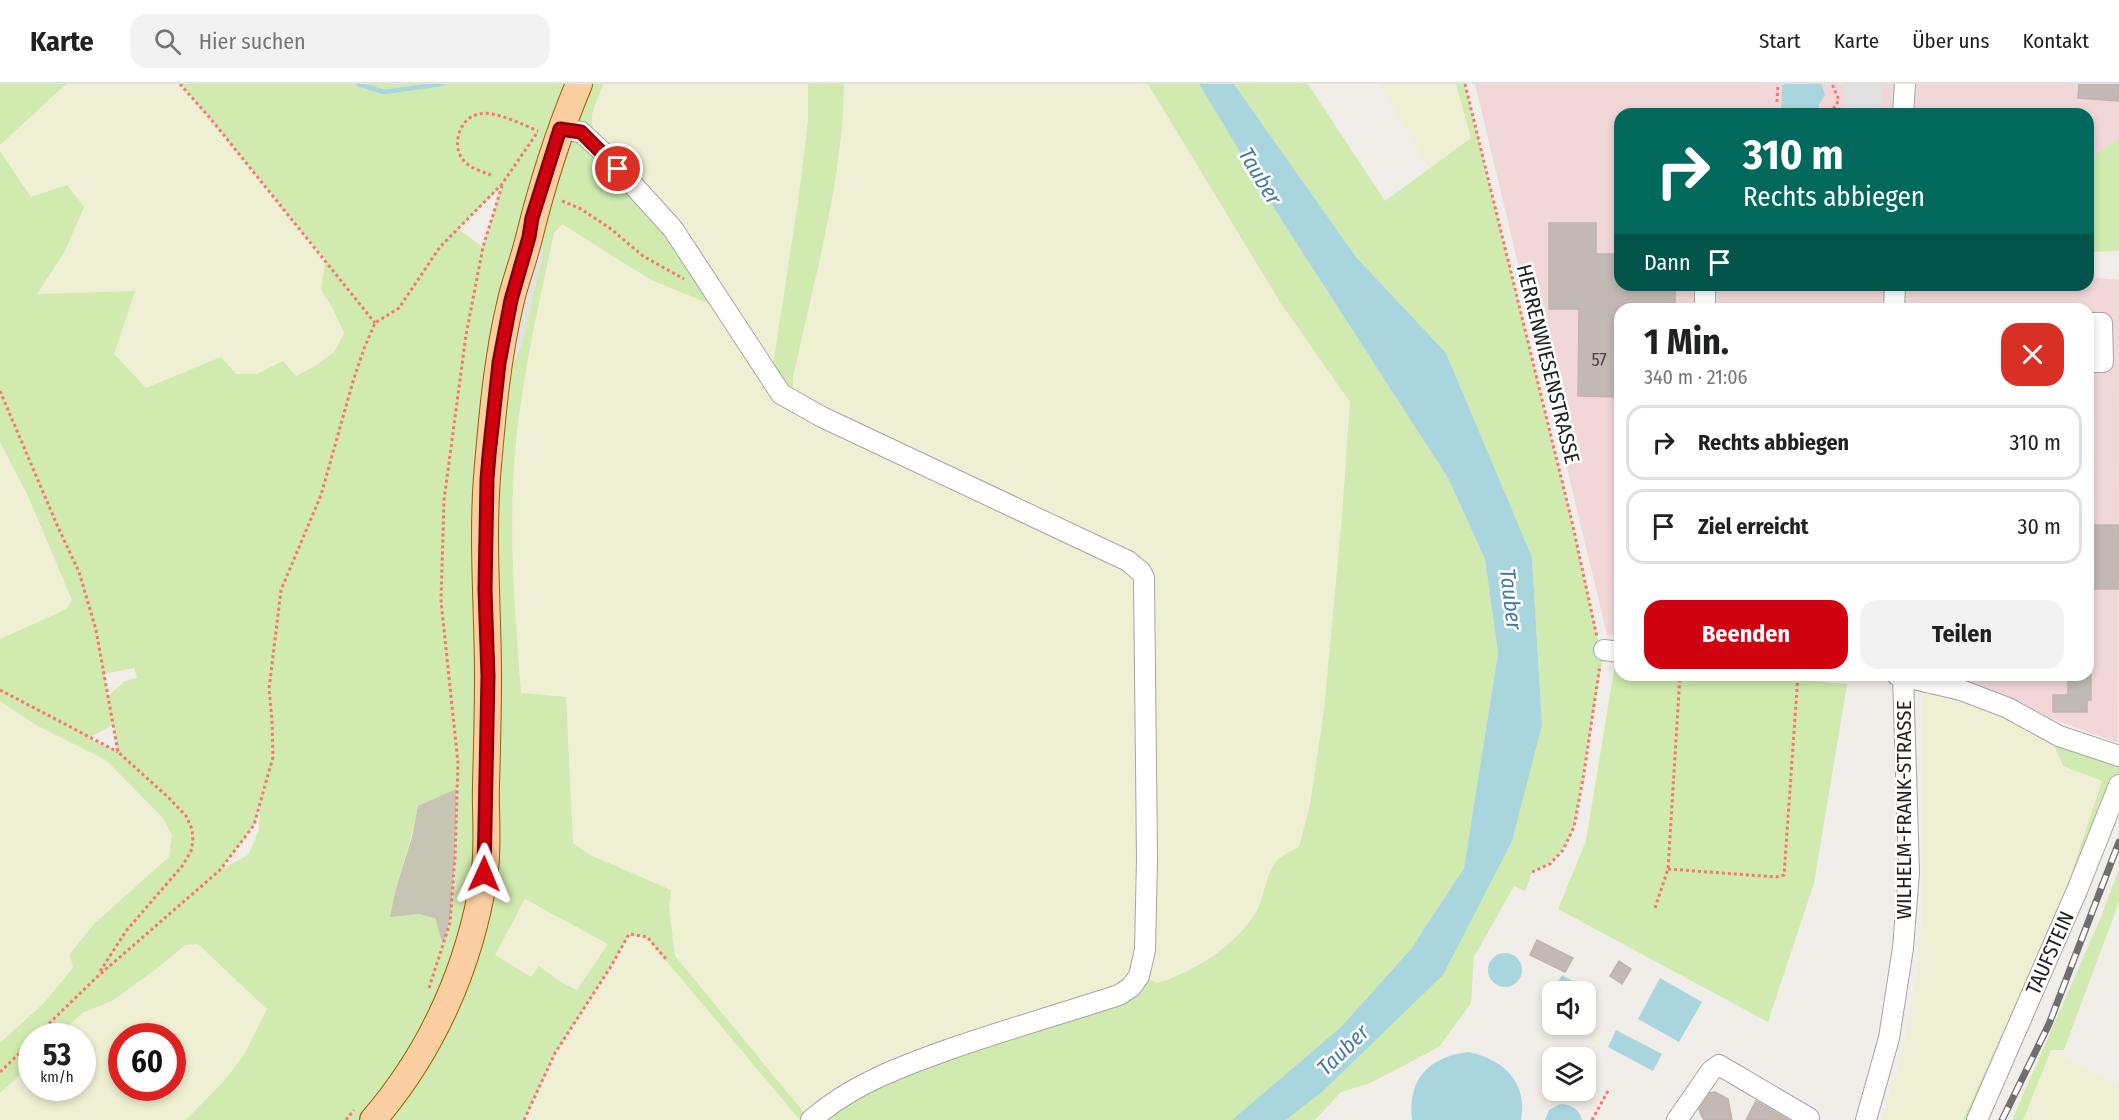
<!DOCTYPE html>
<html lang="de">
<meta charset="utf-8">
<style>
body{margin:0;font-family:"Fira Sans Condensed",sans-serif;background:#f2f2f2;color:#202124;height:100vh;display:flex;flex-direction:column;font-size:22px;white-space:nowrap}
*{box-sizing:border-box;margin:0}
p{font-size:20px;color:#757577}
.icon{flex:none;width:33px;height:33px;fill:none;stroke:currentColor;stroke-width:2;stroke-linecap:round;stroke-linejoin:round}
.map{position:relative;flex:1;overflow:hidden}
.sheet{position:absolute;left:1614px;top:219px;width:480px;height:378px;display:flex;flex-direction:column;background:#fff;border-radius:18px;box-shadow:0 3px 9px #0003}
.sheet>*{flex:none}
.banner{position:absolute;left:1614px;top:24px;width:480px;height:183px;border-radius:18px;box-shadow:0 3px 9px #0003;background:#00695c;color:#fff;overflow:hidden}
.buttons{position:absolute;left:1542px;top:897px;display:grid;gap:12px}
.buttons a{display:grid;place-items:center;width:54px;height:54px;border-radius:12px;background:#fff;box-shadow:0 3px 9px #0003;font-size:30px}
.speed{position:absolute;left:18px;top:939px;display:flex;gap:12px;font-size:30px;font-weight:700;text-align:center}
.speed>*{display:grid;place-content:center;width:78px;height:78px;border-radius:50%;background:#fff;box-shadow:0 3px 9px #0003;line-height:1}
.speed small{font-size:15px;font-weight:400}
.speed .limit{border:9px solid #d22;background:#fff;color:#111}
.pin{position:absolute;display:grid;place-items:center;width:51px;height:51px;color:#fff;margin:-26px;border:3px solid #fff;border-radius:50%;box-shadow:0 2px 6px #0007}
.me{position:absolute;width:66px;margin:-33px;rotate:1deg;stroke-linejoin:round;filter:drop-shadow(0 0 4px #0008)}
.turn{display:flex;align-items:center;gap:21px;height:126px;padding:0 30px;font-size:27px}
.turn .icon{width:78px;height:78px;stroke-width:2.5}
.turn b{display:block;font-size:42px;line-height:51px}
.then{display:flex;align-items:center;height:57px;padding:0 30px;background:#0003;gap:12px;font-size:22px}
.round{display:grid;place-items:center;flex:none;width:63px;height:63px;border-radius:18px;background:#f2f2f2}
.head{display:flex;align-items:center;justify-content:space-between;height:102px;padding:0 30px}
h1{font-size:36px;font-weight:700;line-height:45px}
.primary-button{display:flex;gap:12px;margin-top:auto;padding:12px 30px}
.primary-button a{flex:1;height:69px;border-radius:18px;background:#d00210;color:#fff;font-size:24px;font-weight:700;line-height:69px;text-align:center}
.primary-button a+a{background:#f2f2f2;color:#202124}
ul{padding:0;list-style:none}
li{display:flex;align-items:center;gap:18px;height:75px;margin:0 12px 9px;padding:0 18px;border:3px solid #e0e0e0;border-radius:18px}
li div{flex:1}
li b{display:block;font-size:22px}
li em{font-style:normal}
header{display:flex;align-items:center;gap:36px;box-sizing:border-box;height:84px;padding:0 30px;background:#fff;border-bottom:2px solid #e0e0e0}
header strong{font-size:28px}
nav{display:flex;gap:33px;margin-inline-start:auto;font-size:21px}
.search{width:420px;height:54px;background:#f2f2f2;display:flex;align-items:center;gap:15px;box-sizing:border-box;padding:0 21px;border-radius:18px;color:#757577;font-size:22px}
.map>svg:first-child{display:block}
</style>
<header>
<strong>Karte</strong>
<div class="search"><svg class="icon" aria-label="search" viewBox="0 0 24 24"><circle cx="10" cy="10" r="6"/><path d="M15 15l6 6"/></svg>Hier suchen</div>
<nav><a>Start</a><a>Karte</a><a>Über uns</a><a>Kontakt</a></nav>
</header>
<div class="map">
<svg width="2119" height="1036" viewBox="0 0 2119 1036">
<rect width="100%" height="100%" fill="#f1ede8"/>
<!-- commercial -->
<polygon fill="#f1d7d8" points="1475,0 2119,0 2119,55 2088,75 2088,30 1620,30 1620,201 2088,201 2088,193 2119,196 2118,659 1933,591 2088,591 2088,225 1620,225 1620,552 1607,551"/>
<!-- construction -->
<polygon fill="#c6c4b3" points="457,704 455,774 450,839 442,863 435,834 389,833 394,810 412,753 418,721"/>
<!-- farmland -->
<g fill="#efefd3" fill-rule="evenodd">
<polygon points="66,0 180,0 210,34 326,176 321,205 333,225 344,249 335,267 317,281 296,292 283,277 257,290 236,290 221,273 146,304 114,270 135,207 36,210 64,169 67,101 31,113 0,67 0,61"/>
<polygon points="604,0 808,0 808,37 798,118 771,295 793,317 793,294 838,87 841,64 844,0 1148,0 1280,218 1350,318 1342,432 1324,626 1310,721 1299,763 1280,774 1271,786 1263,813 1254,831 1236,852 1215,869 1186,887 1167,896 810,1036 675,872 669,822 573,759 566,614 521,609 511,477 513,403 525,284 554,149 561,139 651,196 605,70 591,43 591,29"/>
<polygon points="1379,0 1456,0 1471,54 1429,83"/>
<polygon points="0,358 28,412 72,516 67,525 0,555"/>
<polygon points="1922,596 2048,646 2063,682 2103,697 2064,812 1963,1036 1881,1036 1899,984 1917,893 1922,836"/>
<polygon points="0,617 36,641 106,676 163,734 172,751 170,773 94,840 70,869 73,884 44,919 0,959"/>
<polygon points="525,815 608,860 577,906 561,898 540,882 531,893 495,871"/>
<polygon points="629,850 647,853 800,1036 524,1036 555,969 610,884"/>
<path d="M198,860L268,925L244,971L223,998L186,1036H0V1009L31,981L32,1004H82V952H59L82,929L112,917L156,885L185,861ZM122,952H172V1004H122Z"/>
<polygon points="2051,966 2119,1002 2119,1036 2023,1036"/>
</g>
<!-- grass -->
<g fill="#d0eaaf" fill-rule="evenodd">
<polygon points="0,0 66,0 0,61"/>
<path d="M180,0H604C588,35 587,35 605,70L725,226L651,196L562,140L554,149C536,233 516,318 513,404C510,473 516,541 521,609L566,613L573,759L590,771L671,806L669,822L675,872L810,1036H800L647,854L629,850L610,884L555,969L524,1036H186L223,998L244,971L267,925L198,860L185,861L156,885L112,917L82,929L59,952H32L31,981L0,1009V959L44,919L73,884L70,870L94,840L169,773L172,751L163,734L106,676L36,641L0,617V555L67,525L72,516L28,412L0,358V67L31,113L67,101L84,123L64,169L37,210L135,207L114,270L146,304L221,273L236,290H257L283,277L296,292L317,281L335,267L344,249L333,225L321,205L326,176L210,34ZM502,102L483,163L458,145ZM543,169L521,264L499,279ZM134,584L137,594L125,597L108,612L104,590ZM113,641L117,668L88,654ZM456,705C456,756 459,812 443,861L435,834L419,830L390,833C397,795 411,760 418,722ZM260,721L259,746L248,771L221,785L254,741ZM525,815L608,860L577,906L561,898L539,882L531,893L495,871Z"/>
<path d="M808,0H844C843,98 813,198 793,294V317L771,295L798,118L808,37Z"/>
<path d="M1148,0H1199L1275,126L1448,394L1485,475L1498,569L1464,784L1411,865L1341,943L1232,1036H811L830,1019L1089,921L1139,892L1157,899C1193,889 1235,861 1255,830C1266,813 1264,789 1279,775C1284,770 1293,766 1299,763L1310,721L1324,626L1342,432L1350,318L1280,218Z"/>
<path d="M1234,0H1308L1385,117L1471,54L1456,0H1465L1572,438L1597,552L1604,566L1574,743C1562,769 1558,776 1532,788L1525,807L1514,802L1474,873L1471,919L1439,963L1370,999L1341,1008L1315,1036H1286L1322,1008L1442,891L1542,641L1532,473L1446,269L1356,173Z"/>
<polygon points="2119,55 2119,167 2088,168 2088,75"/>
<polygon points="1615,580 1620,581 1620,591 1745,591 1847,600 1814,799 1768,938 1558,825 1586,757"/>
<polygon points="2048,646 2119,672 2119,701 1977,1036 1963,1036 2064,812 2102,697 2063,682"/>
<polygon points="2119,785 2119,818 2064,966 2051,966 2023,1036 2012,1036 2101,833"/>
</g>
<!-- parking -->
<g fill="#e1e1e1">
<polygon points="1843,0 1883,0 1880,30 1844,30"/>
<polygon points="544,147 543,169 521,264 507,293 499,279"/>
</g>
<!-- water -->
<g fill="#a9d6de">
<polygon points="1199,0 1234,0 1356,173 1446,269 1532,473 1542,641 1512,757 1443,891 1322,1008 1286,1036 1232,1036 1341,943 1411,865 1464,784 1498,569 1485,475 1448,394 1275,126"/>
<polygon points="1785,0 1821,0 1825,11 1819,20 1818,30 1784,30 1781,25 1782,2"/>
<circle cx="1505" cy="886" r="17"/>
<polygon points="1562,891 1597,911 1589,924 1586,922 1586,908 1560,907 1554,904"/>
<polygon points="1660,894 1702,918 1679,958 1638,935"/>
<polygon points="1616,946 1662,970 1653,987 1608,963"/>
<path d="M1468,968C1503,975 1528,998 1521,1036H1412C1407,995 1429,973 1468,968Z"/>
<path d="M1560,1020C1571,1020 1579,1025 1582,1036H1545L1549,1026Z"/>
</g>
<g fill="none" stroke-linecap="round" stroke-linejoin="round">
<!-- stream -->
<polyline stroke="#a9d6de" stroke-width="4.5" points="358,0 384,8 442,0"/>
</g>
<!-- building -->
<g fill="#c2b9b4" stroke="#c3b3aa" stroke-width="1.5">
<polygon points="2079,0 2119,0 2119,17 2078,14"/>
<polygon points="1549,139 1596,139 1596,170 1620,170 1620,201 1675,201 1675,225 1620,225 1620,313 1578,312 1579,225 1549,225"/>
<polygon points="2088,441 2119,441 2118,505 2088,505"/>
<polygon points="2068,591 2091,591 2091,616 2087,616 2087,628 2053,628 2053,611 2068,611"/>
<polygon points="1537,856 1573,874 1565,888 1530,871"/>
<polygon points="1619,877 1631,885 1622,900 1610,892"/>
<polygon points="1715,1008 1728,1015 1732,1036 1704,1036 1701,1031 1699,1025 1710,1009"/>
<polygon points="1756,1017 1789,1036 1746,1036"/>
</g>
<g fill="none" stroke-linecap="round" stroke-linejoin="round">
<defs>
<g id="minor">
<polyline points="1903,30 1905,0"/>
<path d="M560,45L581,48L605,70L673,145L781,310L822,333L1128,477L1141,488L1144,494L1147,775L1145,866L1139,892L1131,903L1119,911C1064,929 1008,945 953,964C902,982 852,1000 811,1036"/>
<polyline points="1705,225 1705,201"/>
<polyline points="1894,225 1895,201"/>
<polyline points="2088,239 2102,239 2103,278 2088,278"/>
<polyline points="1604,566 1620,568"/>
<polyline points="1897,591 1961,606 2008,624 2059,652 2119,672"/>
<polyline points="1677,1036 1711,987 1719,981 1809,1034 1808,1036"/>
<polyline points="1866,1036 1889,954 1903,864 1909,788 1903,591"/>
<polyline points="1977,1036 2078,804 2119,701"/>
</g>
<path id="major" d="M373,1036C432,968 470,882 484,793C489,764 485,731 486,701C487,665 488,629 488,593C488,526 482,460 487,393C492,334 497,274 511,216C516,195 524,175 529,154C542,101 558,50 579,0"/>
</defs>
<!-- minor casing -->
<use href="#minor" stroke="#a5a5a5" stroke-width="22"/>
<!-- major casing -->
<use href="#major" stroke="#9c5e01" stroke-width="28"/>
<!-- path -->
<g stroke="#f97571" stroke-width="3" stroke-dasharray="3 3" stroke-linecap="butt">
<polyline points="180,0 210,34 375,239"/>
<polyline points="1465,0 1572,438 1597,553"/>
<polyline points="1777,18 1778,0"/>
<polyline points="1830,30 1839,16 1832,0"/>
<path d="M491,91C483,88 473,85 466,79C450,65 458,34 479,30C494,26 524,41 538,47"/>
<polyline points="562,117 581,125 611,145 643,172 684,195"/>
<polyline points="0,307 57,441 79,488 96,546 118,668 169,714 186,732 192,745 193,757 191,767 183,781 126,847 99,889"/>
<polyline points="0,606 118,668"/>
<polyline points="1668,785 1776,793 1784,791 1798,591"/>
<polyline points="1532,788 1550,780 1563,766 1574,743 1584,689 1600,581"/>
<polyline points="1655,824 1668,785 1680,591"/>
<polyline points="429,904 450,839 455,774 458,679 441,517 444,416 466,251 483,163 502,102"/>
<polyline points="36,952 97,893 220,786 254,741 273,673 272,636 269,605 281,506 321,411 354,294 365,262 375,239 399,224 440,163 502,100 537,49"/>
<polyline points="0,988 32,957"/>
<polyline points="346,1036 354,1026"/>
<polyline points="524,1036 555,969 610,884 629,850 647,853 666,875"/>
<polyline points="1592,1036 1609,1005"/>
</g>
<!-- minor -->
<use href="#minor" stroke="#fff" stroke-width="20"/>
<!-- major -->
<use href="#major" stroke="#fbcfa2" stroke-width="26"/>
<defs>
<polyline id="rail" points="2002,1036 2049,940 2119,758"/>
</defs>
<!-- rail casing -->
<use href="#rail" stroke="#6f6f6f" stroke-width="7"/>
<!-- rail -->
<use href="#rail" stroke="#fff" stroke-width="4.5" stroke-dasharray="14" stroke-linecap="butt"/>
</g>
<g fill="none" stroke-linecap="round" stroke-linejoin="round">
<defs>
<polyline id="route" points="484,790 488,592 485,506 487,395 489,371 499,279 511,216 529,153 532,134 560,45 581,48 618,85"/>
</defs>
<!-- route casing -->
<use href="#route" stroke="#87010a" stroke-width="15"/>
<!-- route -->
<use href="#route" stroke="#d00210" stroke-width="10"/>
</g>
<g text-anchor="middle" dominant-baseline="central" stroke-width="5" stroke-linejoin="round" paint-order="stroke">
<!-- number labels -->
<g font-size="18" fill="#494746">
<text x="1599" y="276">57</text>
</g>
<!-- street labels -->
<g font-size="21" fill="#212121" stroke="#fff">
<text transform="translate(1548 280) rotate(76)">HERRENWIESENSTRASSE</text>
<text transform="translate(1904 726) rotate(-90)">WILHELM-FRANK-STRASSE</text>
<text transform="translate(2050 869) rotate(-66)">TAUFSTEIN</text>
</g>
<!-- water labels -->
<g font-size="22" font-style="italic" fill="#477aa1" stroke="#fff">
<text transform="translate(1260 92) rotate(59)">Tauber</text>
<text transform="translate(1511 515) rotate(83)">Tauber</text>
<text transform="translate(1343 966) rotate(-44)">Tauber</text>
</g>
</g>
</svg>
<div class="buttons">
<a><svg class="icon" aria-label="sound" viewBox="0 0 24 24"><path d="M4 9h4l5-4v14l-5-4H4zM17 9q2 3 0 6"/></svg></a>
<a><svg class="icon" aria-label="layers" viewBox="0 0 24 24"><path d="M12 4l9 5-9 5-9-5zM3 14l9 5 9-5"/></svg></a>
</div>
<div class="speed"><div>53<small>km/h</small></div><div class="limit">60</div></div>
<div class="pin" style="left:618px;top:85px;background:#d93025"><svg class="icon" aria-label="arrive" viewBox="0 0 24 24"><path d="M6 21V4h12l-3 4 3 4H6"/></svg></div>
<svg class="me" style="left:484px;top:790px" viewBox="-20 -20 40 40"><path d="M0-17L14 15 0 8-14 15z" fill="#d00210" stroke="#fff" stroke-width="4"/></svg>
<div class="banner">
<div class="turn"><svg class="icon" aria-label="right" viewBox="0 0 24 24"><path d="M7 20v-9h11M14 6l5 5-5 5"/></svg><div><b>310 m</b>Rechts abbiegen</div></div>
<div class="then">Dann<svg class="icon" aria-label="arrive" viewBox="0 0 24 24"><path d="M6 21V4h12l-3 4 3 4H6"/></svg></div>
</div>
<section class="sheet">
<div class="head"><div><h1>1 Min.</h1><p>340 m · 21:06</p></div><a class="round" style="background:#d93025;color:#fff"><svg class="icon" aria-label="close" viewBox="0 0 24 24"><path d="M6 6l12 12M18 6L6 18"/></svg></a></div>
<ul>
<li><svg class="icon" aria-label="right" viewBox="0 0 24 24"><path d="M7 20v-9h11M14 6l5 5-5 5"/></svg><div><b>Rechts abbiegen</b></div><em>310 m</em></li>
<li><svg class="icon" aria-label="arrive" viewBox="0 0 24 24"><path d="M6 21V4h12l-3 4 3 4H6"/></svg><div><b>Ziel erreicht</b></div><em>30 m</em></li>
</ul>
<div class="primary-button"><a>Beenden</a><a>Teilen</a></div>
</section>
</div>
